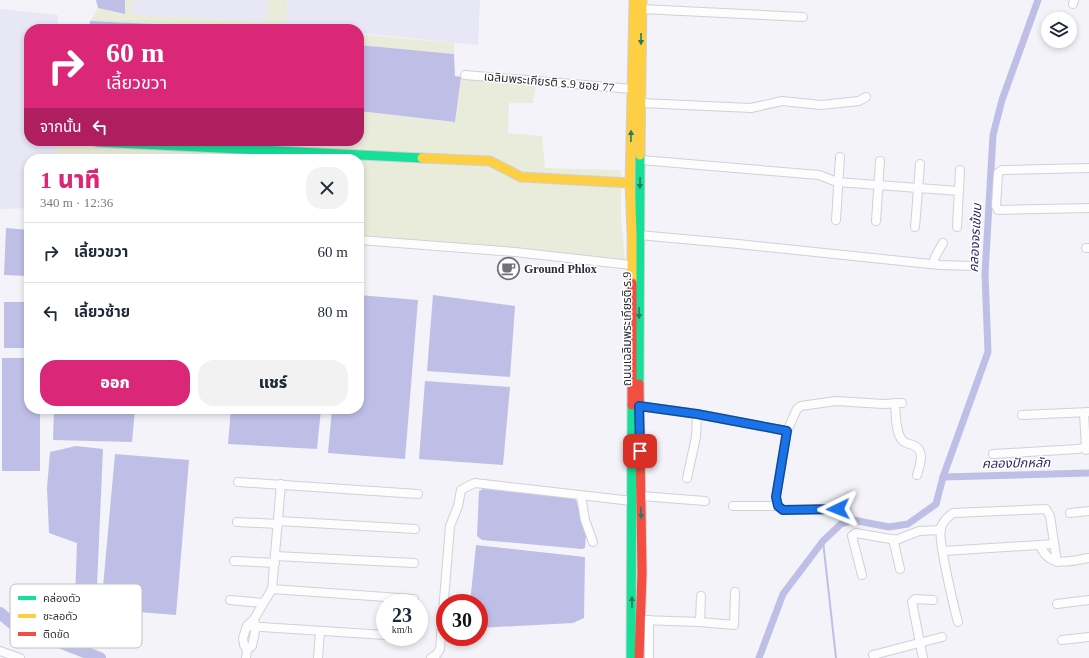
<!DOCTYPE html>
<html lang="th">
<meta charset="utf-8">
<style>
body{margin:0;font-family:"Times New Roman","Noto Sans Thai",serif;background:#f2f2f3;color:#1f2937;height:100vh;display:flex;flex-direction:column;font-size:15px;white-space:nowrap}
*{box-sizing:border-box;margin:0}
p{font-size:13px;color:#747a83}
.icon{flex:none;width:22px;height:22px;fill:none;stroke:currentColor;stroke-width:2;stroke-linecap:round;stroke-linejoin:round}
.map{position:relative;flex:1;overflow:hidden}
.details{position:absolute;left:24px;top:154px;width:340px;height:260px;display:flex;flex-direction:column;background:#fff;border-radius:16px;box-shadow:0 2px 6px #0003}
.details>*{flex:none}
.hud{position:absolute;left:24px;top:24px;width:340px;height:122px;border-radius:16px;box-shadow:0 2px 6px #0003;background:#db2777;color:#fff;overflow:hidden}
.controls{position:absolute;left:1041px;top:12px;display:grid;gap:8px}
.controls a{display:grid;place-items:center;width:36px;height:36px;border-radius:50%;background:#fff;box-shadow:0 2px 6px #0003;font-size:20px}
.speed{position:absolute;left:376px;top:594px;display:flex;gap:8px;font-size:20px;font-weight:700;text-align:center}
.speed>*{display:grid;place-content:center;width:52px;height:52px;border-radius:50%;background:#fff;box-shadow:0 2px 6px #0003;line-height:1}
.speed small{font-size:10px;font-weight:400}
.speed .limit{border:6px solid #d22;background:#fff;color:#111}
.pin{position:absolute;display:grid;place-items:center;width:34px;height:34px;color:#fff;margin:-17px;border-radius:8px;box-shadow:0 2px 6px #0006}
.me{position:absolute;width:44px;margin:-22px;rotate:268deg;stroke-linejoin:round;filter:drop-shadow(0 0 3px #0008)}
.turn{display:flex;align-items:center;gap:14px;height:84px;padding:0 16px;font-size:18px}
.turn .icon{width:52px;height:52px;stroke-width:2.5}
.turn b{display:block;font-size:28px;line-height:34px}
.then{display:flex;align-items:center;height:38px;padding:0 16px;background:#0003;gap:8px;font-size:15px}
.round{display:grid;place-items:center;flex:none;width:42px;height:42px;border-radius:16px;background:#f2f2f3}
.summary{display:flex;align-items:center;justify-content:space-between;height:68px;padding:0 16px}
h1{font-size:24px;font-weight:800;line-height:30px;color:#db2777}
.primary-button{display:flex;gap:8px;margin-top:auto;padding:8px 16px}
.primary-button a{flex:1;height:46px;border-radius:16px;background:#db2777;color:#fff;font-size:16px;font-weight:800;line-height:46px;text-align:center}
.primary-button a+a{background:#f2f2f3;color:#1f2937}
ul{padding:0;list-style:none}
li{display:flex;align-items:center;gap:12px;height:60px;padding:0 16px;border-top:1px solid #e0e1e3}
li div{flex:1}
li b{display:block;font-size:15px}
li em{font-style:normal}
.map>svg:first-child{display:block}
</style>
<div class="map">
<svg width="1089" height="658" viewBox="0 0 1089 658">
<rect width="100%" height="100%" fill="#f3f3f9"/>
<!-- built -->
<g fill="#e7e7f5">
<polygon points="133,0 268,0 266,22 131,14"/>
<polygon points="288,0 480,0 478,45 359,33 359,29 313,29 285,26"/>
<polygon points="0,9 58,15 58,29 29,29 29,141 56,141 55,159 29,159 29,208 0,209"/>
</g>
<!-- green -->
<g fill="#eaecdb">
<polygon points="125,0 133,0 131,14 265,22 268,0 288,0 285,26 313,29 157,29 155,24 90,21 98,8 124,14"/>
<polygon points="359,34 454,43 454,54 359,45"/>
<polygon points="461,77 536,85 533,103 509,103 508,133 542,136 545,168 621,170 621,219 625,260 359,238 359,159 55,159 56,141 359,141 359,111 455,122"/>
</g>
<!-- water -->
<g fill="#bfbee6">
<polygon points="96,0 125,0 125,14 98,8"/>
<polygon points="90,21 155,24 157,29 89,29"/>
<polygon points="359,45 454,54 455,76 461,77 455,122 359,111"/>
<polygon points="6,228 29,230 29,276 4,275"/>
<polygon points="359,295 418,300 405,459 328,453 332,409 359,409"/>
<polygon points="433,295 515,306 510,377 427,371"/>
<rect x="4" y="302" width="25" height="46"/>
<polygon points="2,358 29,358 29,409 40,409 40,471 2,471"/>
<polygon points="425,381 510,387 503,465 419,459"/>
<polygon points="54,409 135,409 132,442 53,440"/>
<polygon points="231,409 321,409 317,449 228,444"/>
<polygon points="76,446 103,449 96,608 79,607 75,599 77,543 49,533 47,488 50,452"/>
<polygon points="115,454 189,460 176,615 101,609"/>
<polygon points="483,489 573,498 576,500 586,534 585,548 582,549 482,540 477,536 479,491"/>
<polygon points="476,545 585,557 584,618 573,623 479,628 479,603 470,603"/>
</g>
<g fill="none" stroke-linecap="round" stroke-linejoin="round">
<!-- stream -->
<polyline stroke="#bfbee6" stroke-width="2" points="823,541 836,658"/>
<!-- canal -->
<g stroke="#bfbee6" stroke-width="7">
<polyline points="943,477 1089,473"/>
<polyline points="759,658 783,594 823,541 841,524 853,520 889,527 908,524 936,504 943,477 988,352 985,274 993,135 1002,100 1038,0"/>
</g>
<!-- river -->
<polyline stroke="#bfbee6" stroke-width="12" points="0,613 13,624 100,658"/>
<defs>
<g id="street">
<polyline points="1073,4 1074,0"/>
<polyline points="641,9 803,17"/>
<polyline points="465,75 632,89"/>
<polyline points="641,103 751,108 782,101 821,105 859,101 866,97"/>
<polyline points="641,160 819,175 837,182 959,191"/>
<polyline points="1089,168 1002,170 998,173 996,206 998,210 1089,208"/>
<polyline points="836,220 840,157"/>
<polyline points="876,221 880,161"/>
<polyline points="915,227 920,164"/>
<polyline points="957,227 960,170"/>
<polyline points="639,235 738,244 940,265 972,266"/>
<polyline points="359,240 515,252 631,265"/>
<polyline points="1086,248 1089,248"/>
<polyline points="933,264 935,257 943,243"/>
<path d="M895,403C896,414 895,431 902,440C904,443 909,444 913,445C926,451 920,464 917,475"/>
<polyline points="639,406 697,414 787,431"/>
<polyline points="1084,413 1086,450"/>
<polyline points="1022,415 1089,412"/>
<polyline points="993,454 1078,449 1089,446"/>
<polyline points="687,478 696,437 697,414"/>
<polyline points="238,482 418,494"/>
<polyline points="581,496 585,520 593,542"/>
<polyline points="641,496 705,501"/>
<polyline points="733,506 778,506"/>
<polyline points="838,509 783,510 778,506 776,497 787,431 797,409 801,406 836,401 883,404 902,403"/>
<polyline points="1070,513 1089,511"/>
<polyline points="279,521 415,529"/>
<polyline points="237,522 278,524"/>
<polyline points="893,539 900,569"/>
<path d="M1040,545C1049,569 1069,561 1089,558"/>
<polyline points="943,551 1054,544"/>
<polyline points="275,556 414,563"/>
<polyline points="234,561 275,563"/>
<polyline points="862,575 852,536 856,533 896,540 919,531 941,530"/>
<polyline points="272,589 414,599"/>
<polyline points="230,600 263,603"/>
<polyline points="1057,604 1089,600"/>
<polyline points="641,620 700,622 734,625 735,592"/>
<polyline points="649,620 649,658"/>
<polyline points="700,622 701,596"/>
<path d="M958,622C954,607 937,537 941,527C943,522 949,516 953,513L1046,509L1050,516L1057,562"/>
<polyline points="247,626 385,635"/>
<polyline points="1062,640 1089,637"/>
<polyline points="247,650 252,646 256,627 255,623"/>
<polyline points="0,651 20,658"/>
<polyline points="873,655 942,637"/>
<polyline points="246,658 247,650 244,645 243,638 247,626 254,619 272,589 281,484"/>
<polyline points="318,658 320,631"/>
<polyline points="431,658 436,655 440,649 450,526 458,506 461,490 468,486 475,483 632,501"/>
<polyline points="923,658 912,602 915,599 933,600"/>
</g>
<g id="fast">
<polyline points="97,142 422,158"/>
<polyline points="639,384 640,155"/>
<polyline points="631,658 632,405"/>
</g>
<g id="slow">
<polyline points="640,155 642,0"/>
<polyline points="422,158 490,161 521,177 630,183"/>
<polyline points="632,283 632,235 630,183 634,0"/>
</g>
<g id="jam">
<polyline points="639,384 642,573 639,658"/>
<polyline points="632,405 632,283"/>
</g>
</defs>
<!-- street casing -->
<use href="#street" stroke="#d0d0d8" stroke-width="10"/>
<!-- fast casing -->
<use href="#fast" stroke="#d0d0d8" stroke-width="11"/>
<!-- slow casing -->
<use href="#slow" stroke="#d0d0d8" stroke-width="11"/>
<!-- jam casing -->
<use href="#jam" stroke="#d0d0d8" stroke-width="11"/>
<!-- street -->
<use href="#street" stroke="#fdfdfe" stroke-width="8"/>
<!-- fast -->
<use href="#fast" stroke="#16e098" stroke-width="9"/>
<!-- slow -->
<use href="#slow" stroke="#ffcf43" stroke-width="9"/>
<!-- jam -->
<use href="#jam" stroke="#f24e42" stroke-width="9"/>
</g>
<!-- one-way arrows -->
<defs><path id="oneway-solid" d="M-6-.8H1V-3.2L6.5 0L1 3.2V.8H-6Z"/></defs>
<g fill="#237e63">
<use href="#oneway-solid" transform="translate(641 39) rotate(90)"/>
<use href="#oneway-solid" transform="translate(631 136) rotate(-89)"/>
<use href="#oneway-solid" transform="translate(640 183) rotate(91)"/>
<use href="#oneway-solid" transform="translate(639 313) rotate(90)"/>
<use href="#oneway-solid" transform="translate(641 513) rotate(89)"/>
<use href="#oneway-solid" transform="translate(632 602) rotate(-90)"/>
</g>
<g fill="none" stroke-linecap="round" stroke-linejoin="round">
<defs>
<polyline id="route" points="640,451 639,406 697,414 787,431 776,497 778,506 783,510 838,509"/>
</defs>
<!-- route casing -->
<use href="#route" stroke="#114b97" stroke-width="10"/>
<!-- route -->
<use href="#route" stroke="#1a73e8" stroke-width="7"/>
</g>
<!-- icons -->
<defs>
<symbol id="cafe-ring" viewBox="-11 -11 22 22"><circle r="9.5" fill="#fff" stroke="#72727b" stroke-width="1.5"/><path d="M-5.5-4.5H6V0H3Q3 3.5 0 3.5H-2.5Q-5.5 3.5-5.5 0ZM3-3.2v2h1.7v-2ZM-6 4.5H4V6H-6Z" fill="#72727b"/></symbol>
</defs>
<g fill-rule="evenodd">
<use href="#cafe-ring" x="496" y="256" width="25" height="25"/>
</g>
<g text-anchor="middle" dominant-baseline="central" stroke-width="3" stroke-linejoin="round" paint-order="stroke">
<!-- street labels -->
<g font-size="12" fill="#2d2d37" stroke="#fff">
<text transform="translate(549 82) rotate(5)">เฉลิมพระเกียรติ ร.9 ซอย 77</text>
<text transform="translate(627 329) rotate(-90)">ถนนเฉลิมพระเกียรติ ร.9</text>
</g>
<!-- poi labels -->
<g font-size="12" font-weight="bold" fill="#2d2d37" stroke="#fff" text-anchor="start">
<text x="524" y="269">Ground Phlox</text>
</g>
<!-- water labels -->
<g font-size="13" font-style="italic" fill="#302666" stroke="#fff">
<text transform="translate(975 238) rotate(-87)">คลองจรเข้ขบ</text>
<text transform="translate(1016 463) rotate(-1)">คลองปักหลัก</text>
</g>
</g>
<!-- legend -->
<rect x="10" y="584" width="132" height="64" rx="6" fill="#fff" stroke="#c0c0c3" stroke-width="1"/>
<rect x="18" y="596" width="18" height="4" fill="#16e098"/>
<rect x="18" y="614" width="18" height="4" fill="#ffcf43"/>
<rect x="18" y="632" width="18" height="4" fill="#f24e42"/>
<g font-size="11" fill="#2d2d37">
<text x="43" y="602">คล่องตัว</text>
<text x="43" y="620">ชะลอตัว</text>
<text x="43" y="638">ติดขัด</text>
</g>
</svg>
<div class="controls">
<a><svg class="icon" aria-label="layers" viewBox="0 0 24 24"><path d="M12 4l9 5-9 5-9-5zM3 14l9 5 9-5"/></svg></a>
</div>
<div class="speed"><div>23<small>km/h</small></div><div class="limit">30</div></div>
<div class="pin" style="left:640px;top:451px;background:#d93025"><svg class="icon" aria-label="arrive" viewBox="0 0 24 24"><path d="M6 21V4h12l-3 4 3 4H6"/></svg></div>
<svg class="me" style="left:838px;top:509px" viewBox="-20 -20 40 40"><path d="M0-17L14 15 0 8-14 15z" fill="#1a73e8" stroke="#fff" stroke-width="4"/></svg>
<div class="hud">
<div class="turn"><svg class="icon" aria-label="right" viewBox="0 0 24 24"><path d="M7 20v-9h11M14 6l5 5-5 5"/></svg><div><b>60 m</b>เลี้ยวขวา</div></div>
<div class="then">จากนั้น<svg class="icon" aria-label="left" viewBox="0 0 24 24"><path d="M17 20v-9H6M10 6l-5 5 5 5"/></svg></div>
</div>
<section class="details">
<div class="summary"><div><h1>1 นาที</h1><p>340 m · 12:36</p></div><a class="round"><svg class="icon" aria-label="close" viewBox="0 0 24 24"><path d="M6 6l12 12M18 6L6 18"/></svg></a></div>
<ul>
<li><svg class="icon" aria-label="right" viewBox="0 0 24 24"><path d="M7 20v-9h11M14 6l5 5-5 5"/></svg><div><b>เลี้ยวขวา</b></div><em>60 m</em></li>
<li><svg class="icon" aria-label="left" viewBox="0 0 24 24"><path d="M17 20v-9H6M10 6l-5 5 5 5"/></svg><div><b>เลี้ยวซ้าย</b></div><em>80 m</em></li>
</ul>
<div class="primary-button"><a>ออก</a><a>แชร์</a></div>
</section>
</div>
